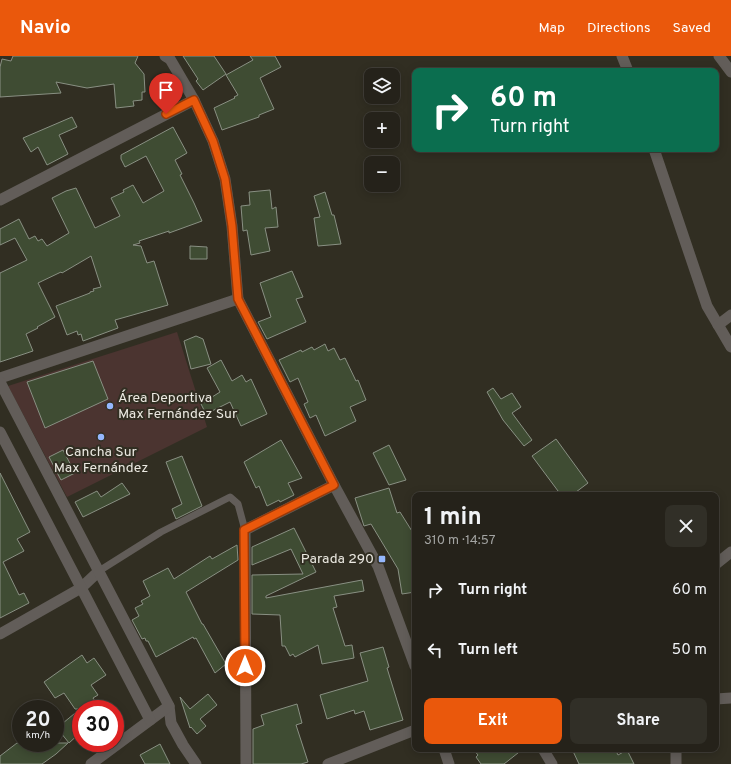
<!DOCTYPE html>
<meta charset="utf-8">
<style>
body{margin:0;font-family:Overpass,sans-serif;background:#312f27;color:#f1f3f6;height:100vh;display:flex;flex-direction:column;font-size:15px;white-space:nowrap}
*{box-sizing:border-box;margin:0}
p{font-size:13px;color:#a3a4a2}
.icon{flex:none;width:22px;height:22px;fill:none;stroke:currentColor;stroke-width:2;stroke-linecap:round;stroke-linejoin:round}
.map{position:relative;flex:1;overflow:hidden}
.drawer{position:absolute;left:412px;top:436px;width:307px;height:260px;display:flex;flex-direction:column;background:#25221a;border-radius:8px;box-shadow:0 2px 10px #0003,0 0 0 1px #423f39}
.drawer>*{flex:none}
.banner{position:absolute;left:412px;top:12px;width:307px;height:84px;border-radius:8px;box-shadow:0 2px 10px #0003,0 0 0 1px #423f39;background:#0b6e4f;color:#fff;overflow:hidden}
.tools{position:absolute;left:364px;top:12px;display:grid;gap:8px}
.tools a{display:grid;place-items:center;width:36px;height:36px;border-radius:8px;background:#25221a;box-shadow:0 2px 10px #0003,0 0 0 1px #423f39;font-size:20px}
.speed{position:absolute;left:12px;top:644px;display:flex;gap:8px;font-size:20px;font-weight:700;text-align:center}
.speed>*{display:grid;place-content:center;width:52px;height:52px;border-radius:50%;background:#25221a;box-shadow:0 2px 10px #0003,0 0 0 1px #423f39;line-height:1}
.speed small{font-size:10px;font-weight:400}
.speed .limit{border:6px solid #d22;background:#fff;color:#111}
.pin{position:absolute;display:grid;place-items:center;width:34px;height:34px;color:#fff;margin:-41px -17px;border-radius:50% 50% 50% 0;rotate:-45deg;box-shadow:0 0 4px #0007}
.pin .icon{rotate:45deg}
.me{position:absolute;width:44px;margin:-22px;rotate:0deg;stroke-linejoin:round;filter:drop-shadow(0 0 3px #0008)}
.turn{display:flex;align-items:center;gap:14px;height:84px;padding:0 12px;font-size:18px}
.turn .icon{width:52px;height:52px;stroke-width:2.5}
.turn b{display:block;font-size:28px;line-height:34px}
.round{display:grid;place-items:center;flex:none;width:42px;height:42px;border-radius:8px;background:#312f27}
.overview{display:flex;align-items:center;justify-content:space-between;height:68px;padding:0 12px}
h1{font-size:24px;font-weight:700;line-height:30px}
.action{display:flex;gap:8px;margin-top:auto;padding:8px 12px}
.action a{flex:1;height:46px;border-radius:8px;background:#ea580c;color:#fff;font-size:16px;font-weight:700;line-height:46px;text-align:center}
.action a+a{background:#312f27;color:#f1f3f6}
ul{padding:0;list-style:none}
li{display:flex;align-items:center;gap:12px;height:60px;padding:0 12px}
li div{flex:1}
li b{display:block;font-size:15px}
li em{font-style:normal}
header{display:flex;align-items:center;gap:24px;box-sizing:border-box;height:56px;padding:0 20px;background:#ea580c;color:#fff}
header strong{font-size:19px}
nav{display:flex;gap:22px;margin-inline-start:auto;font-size:14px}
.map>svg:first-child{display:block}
</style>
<header>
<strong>Navio</strong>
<nav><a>Map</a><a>Directions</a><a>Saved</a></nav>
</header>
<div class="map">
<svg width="731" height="708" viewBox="0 0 731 708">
<rect width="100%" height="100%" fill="#312e22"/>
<!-- green -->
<polygon fill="#4b3430" points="177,276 207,371 67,441 8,330"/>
<!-- building -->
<g fill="#3f4c33" stroke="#899083">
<polygon points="13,0 138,0 135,7 144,18 145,36 142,36 142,44 133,45 134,50 116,52 114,28 87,32 56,26 61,37 0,41 0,11 2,3 11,5"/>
<polygon points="183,0 214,0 226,18 203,34 196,25 198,23"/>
<polygon points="250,0 275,0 281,11 260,22 274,53 259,59 259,61 222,74 214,52 235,42 234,41 238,39 226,19 253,4"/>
<polygon points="72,61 77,71 59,79 68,98 47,109 38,91 31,96 23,82"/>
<polygon points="173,71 187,97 175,104 182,118 180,119 194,147 202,165 169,177 169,175 139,185 140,187 133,189 141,190 147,207 154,205 168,249 115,264 118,272 83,285 81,278 78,279 77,275 67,279 56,250 90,237 90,236 94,235 93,233 101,231 91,200 62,217 61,216 38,227 55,261 37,271 38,272 26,278 33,295 0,306 0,217 27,204 15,182 0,189 0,173 19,163 29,183 35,180 38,185 42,183 47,190 69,177 52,142 66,135 76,132 95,172 120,160 111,142 124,136 123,134 133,129 143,147 164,135 146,100 125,111 121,103 121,99"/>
<polygon points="270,134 272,153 276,151 278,171 265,172 270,195 251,199 247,174 243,175 241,150 250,149 249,136"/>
<polygon points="325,136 332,159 334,159 341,188 318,190 314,162 320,161 314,140"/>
<polygon points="190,190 207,191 207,203 190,203"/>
<polygon points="292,215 303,241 296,243 306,266 267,283 258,266 271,261 260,227"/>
<polygon points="196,280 203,283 211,308 191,313 184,285"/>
<polygon points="325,288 328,295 334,292 340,304 345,302 356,325 358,324 366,344 350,351 356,365 325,380 316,359 310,362 304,348 308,346 298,322 290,326 279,304 301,294 302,296 312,291 314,294"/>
<polygon points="221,304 232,325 242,319 246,326 251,323 267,358 241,370 230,346 206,358 201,348 220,336 207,312"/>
<polygon points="93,305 108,343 45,372 27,326"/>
<polygon points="493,332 501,343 512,337 521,351 512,357 532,384 524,390 503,364 487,336"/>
<polygon points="556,383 588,427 572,439 561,439 532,400"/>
<polygon points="281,384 302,422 288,427 294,439 280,446 279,444 267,450 259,430 256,432 244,406"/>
<polygon points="389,389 406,424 389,429 373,397"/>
<polygon points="63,394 75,417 61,424 49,401"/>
<polygon points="182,400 202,450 176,463 172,453 182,448 166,406"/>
<polygon points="0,417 30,476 17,483 24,495 3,506 19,539 24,537 29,547 0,562"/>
<polygon points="122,427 130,438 83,461 75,446 97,435 101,441"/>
<polygon points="389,432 397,457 400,456 415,480 415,536 402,538 398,513 371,468 364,470 355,442"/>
<polygon points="294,472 316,516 266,540 266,542 362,524 364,535 334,540 337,551 333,552 345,590 352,589 354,602 322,608 318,589 295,601 293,598 290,600 285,590 282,590 280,559 252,558 252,519 303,518 291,493 252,509 252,491"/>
<polygon points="237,489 238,504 186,536 202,568 203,568 226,608 215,617 196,582 194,583 193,581 156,601 148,585 146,585 145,582 142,583 132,564 139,560 135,552 143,548 141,545 150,540 143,525 168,512 174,523 210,500 212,503"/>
<polygon points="383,591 389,611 387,612 403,664 370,674 364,655 355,658 354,654 327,663 320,639 368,625 360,597"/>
<polygon points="82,599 87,607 94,602 106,619 91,629 98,639 93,642 100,653 81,653 81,676 69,687 57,672 80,653 75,653 64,637 55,642 44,626"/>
<polygon points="208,638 217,649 200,663 206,670 197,678 191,671 190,672 180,641 190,653"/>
<polygon points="297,648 302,667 296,669 308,706 301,708 253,708 253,673 264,669 261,659"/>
<polygon points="17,687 68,687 56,698 42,708 0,708 0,700"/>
<polygon points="160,688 170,708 145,708 140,699"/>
<polygon points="473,693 523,693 504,708 481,708 476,701 478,699"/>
<polygon points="572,693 615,693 618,699 627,694 634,708 579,708"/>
</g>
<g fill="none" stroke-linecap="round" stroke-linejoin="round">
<!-- service -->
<polyline stroke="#625d59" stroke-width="7" points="99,515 161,476 230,441 238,448 245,474"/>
<!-- minor -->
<g stroke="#625d59" stroke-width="11">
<polyline points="165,0 170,3 194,44 213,85 225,123 232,170 238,243 334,429 378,510 415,610"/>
<polyline points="622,0 628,15"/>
<polyline points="719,0 731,16"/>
<polyline points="654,93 707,250 731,291"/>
<polyline points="0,144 194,44"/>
<polyline points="718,269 731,259"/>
<polyline points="0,322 238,243"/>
<polyline points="716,508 731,496"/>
<polyline points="0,578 81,532 99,515"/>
<polyline points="716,643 731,642"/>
<polyline points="169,650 171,667 183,689 196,708"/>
<polyline points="444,693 449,708"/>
<polyline points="543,693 552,708"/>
<polyline points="246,708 245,474 334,429"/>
<polyline points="328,708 415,674"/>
<polyline points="676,708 676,693"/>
</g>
<!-- tertiary -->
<g stroke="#625d59" stroke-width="11">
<polyline points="0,326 169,650 91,708"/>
<polyline points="0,376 150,664"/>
</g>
</g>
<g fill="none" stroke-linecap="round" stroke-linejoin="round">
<defs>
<polyline id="route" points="166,58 194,44 213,85 225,123 232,170 238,243 334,429 244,474 245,610"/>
</defs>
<!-- route casing -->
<use href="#route" stroke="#983908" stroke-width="10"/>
<!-- route -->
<use href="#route" stroke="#ea580c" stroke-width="7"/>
</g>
<!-- markers -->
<g fill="#95b7fd" stroke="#312e22" stroke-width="1.5">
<circle cx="110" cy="350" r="4"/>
<circle cx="101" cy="381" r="4"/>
<rect x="378" y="499" width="8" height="8" rx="2"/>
</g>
<g text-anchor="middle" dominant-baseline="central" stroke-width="4" stroke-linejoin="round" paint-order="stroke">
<!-- poi labels -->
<g font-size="14" fill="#ebe9e1" stroke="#312e22" text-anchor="start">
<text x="118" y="342">Área Deportiva<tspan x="118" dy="16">Max Fernández Sur</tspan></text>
<text x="101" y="396" text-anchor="middle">Cancha Sur<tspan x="101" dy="16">Max Fernández</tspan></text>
<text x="374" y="503" text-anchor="end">Parada 290</text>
</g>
</g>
</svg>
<div class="tools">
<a><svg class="icon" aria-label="layers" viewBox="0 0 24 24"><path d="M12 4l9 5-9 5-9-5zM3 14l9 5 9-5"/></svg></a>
<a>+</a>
<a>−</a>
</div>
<div class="speed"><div>20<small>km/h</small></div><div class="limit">30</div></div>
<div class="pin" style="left:166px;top:58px;background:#d93025"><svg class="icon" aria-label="arrive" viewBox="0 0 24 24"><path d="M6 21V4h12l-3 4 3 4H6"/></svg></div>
<svg class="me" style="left:245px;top:610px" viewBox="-20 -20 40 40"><circle r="17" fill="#ea580c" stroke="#fff" stroke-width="3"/><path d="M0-11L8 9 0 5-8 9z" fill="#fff"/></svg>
<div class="banner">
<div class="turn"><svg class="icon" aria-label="right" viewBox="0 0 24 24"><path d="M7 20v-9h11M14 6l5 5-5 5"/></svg><div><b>60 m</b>Turn right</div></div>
</div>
<section class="drawer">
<div class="overview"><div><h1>1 min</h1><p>310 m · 14:57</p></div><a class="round"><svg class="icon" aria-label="close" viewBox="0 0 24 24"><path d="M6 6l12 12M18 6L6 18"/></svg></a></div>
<ul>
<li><svg class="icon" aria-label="right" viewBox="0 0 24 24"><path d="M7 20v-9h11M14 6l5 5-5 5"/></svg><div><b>Turn right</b></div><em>60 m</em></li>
<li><svg class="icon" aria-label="left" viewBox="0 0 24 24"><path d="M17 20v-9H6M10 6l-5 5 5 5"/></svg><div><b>Turn left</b></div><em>50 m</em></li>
</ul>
<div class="action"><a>Exit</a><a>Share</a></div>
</section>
</div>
